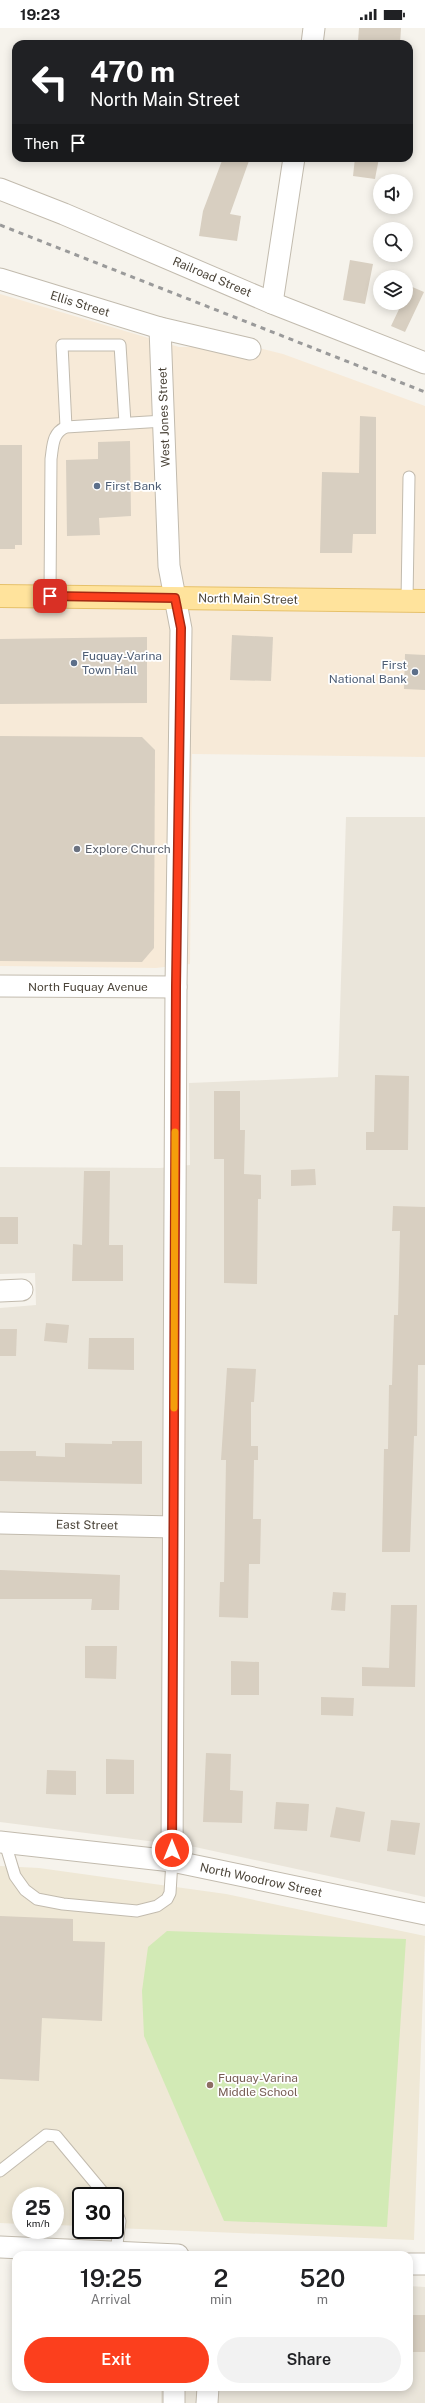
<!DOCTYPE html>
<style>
body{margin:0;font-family:"Public Sans",sans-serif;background:#f2f2f2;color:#202124;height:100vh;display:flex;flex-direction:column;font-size:15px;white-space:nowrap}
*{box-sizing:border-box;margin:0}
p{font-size:13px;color:#757577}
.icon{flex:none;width:22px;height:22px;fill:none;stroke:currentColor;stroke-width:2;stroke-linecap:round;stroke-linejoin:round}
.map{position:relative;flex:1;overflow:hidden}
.sheet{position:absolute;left:12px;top:2223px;width:401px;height:140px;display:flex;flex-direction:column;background:#fff;border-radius:12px;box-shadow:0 2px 10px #0003}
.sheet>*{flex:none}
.guide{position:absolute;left:12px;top:12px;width:401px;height:122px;border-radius:12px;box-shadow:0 2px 10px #0003;background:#202124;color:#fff;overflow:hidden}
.controls{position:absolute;left:373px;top:146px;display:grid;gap:8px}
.controls a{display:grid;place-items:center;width:40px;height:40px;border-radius:50%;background:#fff;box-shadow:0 2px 10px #0003;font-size:20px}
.speed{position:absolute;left:12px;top:2159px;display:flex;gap:8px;font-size:20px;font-weight:700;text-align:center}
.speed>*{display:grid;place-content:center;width:52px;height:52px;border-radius:50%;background:#fff;box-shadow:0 2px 10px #0003;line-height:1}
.speed small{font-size:10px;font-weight:400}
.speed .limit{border:2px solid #111;border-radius:6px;background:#fff;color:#111}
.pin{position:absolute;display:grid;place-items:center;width:34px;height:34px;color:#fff;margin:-17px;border-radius:8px;box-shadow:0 2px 6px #0006}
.me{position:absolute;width:44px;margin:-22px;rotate:0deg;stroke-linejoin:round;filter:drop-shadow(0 0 3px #0008)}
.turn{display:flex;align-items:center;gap:14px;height:84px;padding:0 12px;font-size:18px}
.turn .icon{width:52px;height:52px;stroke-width:2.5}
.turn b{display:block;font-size:28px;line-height:34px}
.then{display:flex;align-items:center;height:38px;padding:0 12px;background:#0003;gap:8px;font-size:15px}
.eta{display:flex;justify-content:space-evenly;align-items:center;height:68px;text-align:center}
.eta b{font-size:24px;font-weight:600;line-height:28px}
.primary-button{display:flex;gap:8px;margin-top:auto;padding:8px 12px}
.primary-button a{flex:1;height:46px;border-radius:24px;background:#fc3f1d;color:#fff;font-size:16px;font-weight:600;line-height:46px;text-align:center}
.primary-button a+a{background:#f2f2f2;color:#202124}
.status{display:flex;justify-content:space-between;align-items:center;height:28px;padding:0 20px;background:#fff;direction:ltr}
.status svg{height:11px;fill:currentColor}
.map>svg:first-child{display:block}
</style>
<div class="status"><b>19:23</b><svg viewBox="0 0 49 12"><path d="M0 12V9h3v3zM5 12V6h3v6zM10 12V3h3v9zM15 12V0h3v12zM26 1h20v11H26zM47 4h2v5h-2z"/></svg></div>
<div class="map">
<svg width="425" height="2375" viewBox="0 0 425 2375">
<rect width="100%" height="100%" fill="#f6f3ec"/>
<!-- residential -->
<g fill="#eae5da">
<polygon points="346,789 425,789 425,1869 195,1819 0,1794 0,1280 36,1277 35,1245 0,1246 0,1139 160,1140 190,1137 189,1055 338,1049"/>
<polygon points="409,2258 425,2259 425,2375 161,2375 161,2359 409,2359"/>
</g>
<!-- commercial -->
<polygon fill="#f7ead8" points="0,266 179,319 255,319 283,326 425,378 425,729 192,726 190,936 156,940 0,938"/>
<!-- education -->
<polygon fill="#efe8d6" points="0,1838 39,1840 226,1866 425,1908 414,2212 115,2200 115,2168 81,2168 81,2198 55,2197 55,2168 21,2168 21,2196 0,2195"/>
<!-- green -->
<polygon fill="#d2eab5" points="167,1903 406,1911 387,2199 224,2193 144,2008 142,1963 148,1919"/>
<!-- building -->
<g fill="#d8cfc1">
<polygon points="359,0 401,0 400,16 358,13"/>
<polygon points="223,130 250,130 230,186 241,188 237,213 199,208 203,183"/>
<polygon points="355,130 379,130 375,151 353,148"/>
<polygon points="350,232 373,236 365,276 343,272"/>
<polygon points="410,258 424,264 405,304 391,298 402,275 406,275 406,266"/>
<polygon points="360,388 376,389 376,506 353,506 352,525 320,525 322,444 359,445"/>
<polygon points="130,413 131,488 99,490 100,507 67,508 66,432 98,431 98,414"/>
<polygon points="0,417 22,417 22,517 15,517 15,521 0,521"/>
<polygon points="232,607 273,609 271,653 230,652"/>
<polygon points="147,609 147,675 0,676 0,611"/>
<polygon points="405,626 425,627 425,662 404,661"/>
<polygon points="0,708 142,709 155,722 154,920 142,934 0,933"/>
<polygon points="375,1047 409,1048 408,1122 366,1122 366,1104 374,1104"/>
<polygon points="214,1063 240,1063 240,1102 245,1102 244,1146 261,1147 261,1171 258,1171 257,1256 224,1255 224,1131 214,1131"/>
<polygon points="315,1141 316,1157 291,1158 291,1142"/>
<polygon points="84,1143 110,1143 109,1217 123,1217 123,1253 72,1253 73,1216 82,1217"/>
<polygon points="393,1178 425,1179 425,1337 418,1337 417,1408 414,1408 410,1524 382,1524 384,1421 388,1421 389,1357 392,1357 394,1287 398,1287 400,1203 392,1203"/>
<rect x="0" y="1189" width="18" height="27"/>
<polygon points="46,1295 69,1297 67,1315 44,1313"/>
<polygon points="0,1301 17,1301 16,1328 0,1328"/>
<polygon points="89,1310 134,1310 134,1342 88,1341"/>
<polygon points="227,1340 256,1341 254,1374 251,1374 251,1418 258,1418 258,1432 254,1432 253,1491 261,1491 260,1536 249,1536 248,1590 219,1589 220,1554 224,1554 226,1432 221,1432"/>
<polygon points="112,1413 142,1413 142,1456 0,1453 0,1423 36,1423 36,1428 65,1429 65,1415 112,1416"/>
<polygon points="0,1542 120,1547 119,1582 91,1582 92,1571 0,1571"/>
<polygon points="333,1564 346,1565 345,1583 331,1582"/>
<polygon points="391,1577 417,1577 415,1659 362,1658 362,1639 389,1640"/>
<polygon points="85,1618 117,1618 116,1651 85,1650"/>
<polygon points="231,1633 259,1634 259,1667 231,1667"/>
<polygon points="321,1669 354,1670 353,1688 321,1687"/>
<polygon points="206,1725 231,1726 230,1762 243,1763 242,1795 203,1794"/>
<polygon points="106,1731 134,1732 134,1766 106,1766"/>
<polygon points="47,1742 76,1743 76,1767 46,1766"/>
<polygon points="276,1774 309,1776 307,1803 274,1801"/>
<polygon points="336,1779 365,1784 360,1814 330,1809"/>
<polygon points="391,1792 420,1795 415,1827 387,1823"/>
<polygon points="0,1888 73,1891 73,1913 105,1914 102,1993 42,1990 39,2053 0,2051"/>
<rect x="409" y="2287" width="16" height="37"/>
</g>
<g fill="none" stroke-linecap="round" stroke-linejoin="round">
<defs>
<g id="lane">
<polyline points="66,399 62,317 120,317 125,395"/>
<path d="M50,568L51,431C53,418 52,405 66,399L164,393"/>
<polyline points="407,573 409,449"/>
<polyline points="5,1815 15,1848 25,1862 37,1871 63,1876 137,1883 157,1878 167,1871 170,1865 172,1833"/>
<polyline points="0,2143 46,2107 56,2108 106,2168"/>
<polyline points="115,2180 120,2193 116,2224"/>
</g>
<g id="street">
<polyline points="312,16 314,0"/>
<polyline points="0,161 64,186 272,275 425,335"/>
<polyline points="0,251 160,300"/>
<polyline points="272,275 294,130"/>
<polyline points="0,958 176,959"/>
<polyline points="0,1263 22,1262"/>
<polyline points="0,1495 173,1499"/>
<polyline points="0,1814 172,1833 425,1886"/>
<polyline points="172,1833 176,959 181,601 169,538 160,300 250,321"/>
<polyline points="0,2219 178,2227"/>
<polyline points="409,2236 425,2236"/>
<polyline points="174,2375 174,2359"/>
<polyline points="207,2375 208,2359"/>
</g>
<polyline id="primary" points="0,568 425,573"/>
</defs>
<!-- lane casing -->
<use href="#lane" stroke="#c2bbae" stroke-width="13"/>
<!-- street casing -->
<use href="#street" stroke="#c2bbae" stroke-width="23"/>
<!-- primary casing -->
<use href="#primary" stroke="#e6c16a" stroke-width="24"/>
<!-- lane -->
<use href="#lane" stroke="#fff" stroke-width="11"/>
<!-- street -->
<use href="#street" stroke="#fff" stroke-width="21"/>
<!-- primary -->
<use href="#primary" stroke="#ffe39c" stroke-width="22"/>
<!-- rail -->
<polyline stroke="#9a9a9a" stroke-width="3" stroke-dasharray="5 5" stroke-linecap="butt" points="0,197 425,364"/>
</g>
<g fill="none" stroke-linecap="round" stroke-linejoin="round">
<defs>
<polyline id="route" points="50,568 175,570 181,600 176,959 172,1822"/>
</defs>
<!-- route casing -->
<use href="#route" stroke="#a42913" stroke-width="10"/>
<!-- route -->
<use href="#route" stroke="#fc3f1d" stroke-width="7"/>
<!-- slow -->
<polyline stroke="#f59e0b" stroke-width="7" points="174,1380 175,1104"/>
</g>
<!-- markers -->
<g fill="#5c6f8a" stroke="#fff" stroke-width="1.5">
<circle cx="97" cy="458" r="4"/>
<circle cx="74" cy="635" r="4"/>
<circle cx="415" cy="644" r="4"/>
</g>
<circle fill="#6b7280" stroke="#fff" stroke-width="1.5" cx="77" cy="821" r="4"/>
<circle fill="#8d6e63" stroke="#fff" stroke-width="1.5" cx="210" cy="2057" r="4"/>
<g text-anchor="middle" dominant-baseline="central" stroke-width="3.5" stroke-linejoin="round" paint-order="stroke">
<!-- street labels -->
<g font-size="12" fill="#4b4439" stroke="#fff">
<text transform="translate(212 249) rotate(23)">Railroad Street</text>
<text transform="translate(80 276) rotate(17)">Ellis Street</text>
<text transform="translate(164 389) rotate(-92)">West Jones Street</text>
<text transform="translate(248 571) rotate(1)">North Main Street</text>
<text x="88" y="959">North Fuquay Avenue</text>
<text transform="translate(87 1497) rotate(1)">East Street</text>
<text transform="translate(261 1852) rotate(12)">North Woodrow Street</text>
</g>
<!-- service labels -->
<g font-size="12" fill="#4e5e75" stroke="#fff" text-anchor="start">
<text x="105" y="458">First Bank</text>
<text x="82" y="628">Fuquay-Varina<tspan x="82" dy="14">Town Hall</tspan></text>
<text x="407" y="637" text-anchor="end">First<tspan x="407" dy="14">National Bank</tspan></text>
</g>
<!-- worship labels -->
<g font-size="12" fill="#5b616d" stroke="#fff" text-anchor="start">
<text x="85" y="821">Explore Church</text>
</g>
<!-- education labels -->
<g font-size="12" fill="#785e54" stroke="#fff" text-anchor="start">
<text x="218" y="2050">Fuquay-Varina<tspan x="218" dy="14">Middle School</tspan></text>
</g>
</g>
</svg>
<div class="controls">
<a><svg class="icon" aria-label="sound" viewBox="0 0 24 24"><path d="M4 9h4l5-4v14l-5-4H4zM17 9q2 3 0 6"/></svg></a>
<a><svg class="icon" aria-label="search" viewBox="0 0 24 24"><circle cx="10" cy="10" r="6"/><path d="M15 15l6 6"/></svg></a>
<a><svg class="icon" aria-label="layers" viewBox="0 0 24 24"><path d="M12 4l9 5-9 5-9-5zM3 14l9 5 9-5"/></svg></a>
</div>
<div class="speed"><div>25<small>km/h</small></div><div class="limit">30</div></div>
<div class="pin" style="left:50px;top:568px;background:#d93025"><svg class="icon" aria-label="arrive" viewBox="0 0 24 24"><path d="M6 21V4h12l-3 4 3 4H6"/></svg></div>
<svg class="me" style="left:172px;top:1822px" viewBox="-20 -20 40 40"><circle r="17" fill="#fc3f1d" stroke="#fff" stroke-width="3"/><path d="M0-11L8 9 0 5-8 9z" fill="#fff"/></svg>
<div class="guide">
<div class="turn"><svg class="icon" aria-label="left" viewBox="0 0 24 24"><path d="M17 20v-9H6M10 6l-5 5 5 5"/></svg><div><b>470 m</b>North Main Street</div></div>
<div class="then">Then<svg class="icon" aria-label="arrive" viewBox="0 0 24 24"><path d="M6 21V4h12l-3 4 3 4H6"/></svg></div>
</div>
<section class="sheet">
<div class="eta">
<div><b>19:25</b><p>Arrival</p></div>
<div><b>2</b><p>min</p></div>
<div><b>520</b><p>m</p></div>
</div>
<div class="primary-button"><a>Exit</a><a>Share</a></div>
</section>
</div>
